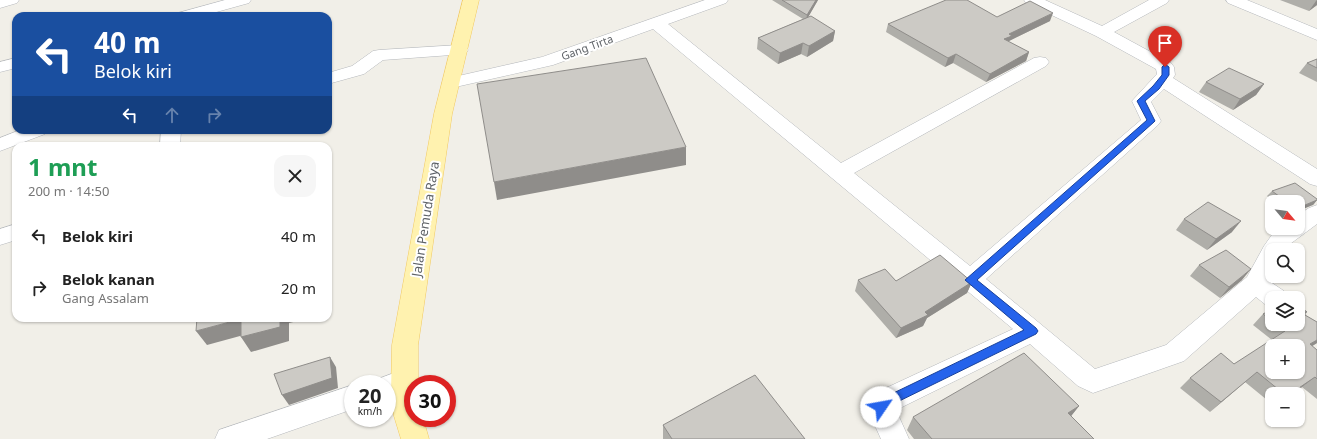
<!DOCTYPE html>
<html lang="id">
<meta charset="utf-8">
<style>
body{margin:0;font-family:"Noto Sans",sans-serif;background:#f6f6f6;color:#222;height:100vh;display:flex;flex-direction:column;font-size:15px;white-space:nowrap}
*{box-sizing:border-box;margin:0}
p{font-size:13px;color:#767676}
.icon{flex:none;width:22px;height:22px;fill:none;stroke:currentColor;stroke-width:2;stroke-linecap:round;stroke-linejoin:round}
.map{position:relative;flex:1;overflow:hidden}
.panel{position:absolute;left:12px;top:142px;width:320px;height:180px;display:flex;flex-direction:column;background:#fff;border-radius:12px;box-shadow:0 1px 3px #0004}
.panel>*{flex:none}
.guide{position:absolute;left:12px;top:12px;width:320px;height:122px;border-radius:12px;box-shadow:0 1px 3px #0004;background:#1a4fa0;color:#fff;overflow:hidden}
.needle{width:26px;rotate:119deg}
.fabs{position:absolute;left:1265px;top:195px;display:grid;gap:8px}
.fabs a{display:grid;place-items:center;width:40px;height:40px;border-radius:8px;background:#fff;box-shadow:0 1px 3px #0004;font-size:20px}
.speed{position:absolute;left:344px;top:375px;display:flex;gap:8px;font-size:20px;font-weight:700;text-align:center}
.speed>*{display:grid;place-content:center;width:52px;height:52px;border-radius:50%;background:#fff;box-shadow:0 1px 3px #0004;line-height:1}
.speed small{font-size:10px;font-weight:400}
.speed .limit{border:6px solid #d22;background:#fff;color:#111}
.pin{position:absolute;display:grid;place-items:center;width:34px;height:34px;color:#fff;margin:-41px -17px;border-radius:50% 50% 50% 0;rotate:-45deg;box-shadow:0 0 4px #0007}
.pin .icon{rotate:45deg}
.me{position:absolute;width:44px;margin:-22px;rotate:57deg;stroke-linejoin:round;filter:drop-shadow(0 0 3px #0008)}
.turn{display:flex;align-items:center;gap:14px;height:84px;padding:0 16px;font-size:18px}
.turn .icon{width:52px;height:52px;stroke-width:2.5}
.turn b{display:block;font-size:28px;line-height:34px}
.lanes{display:flex;align-items:center;height:38px;padding:0 16px;background:#0003;justify-content:center;gap:20px;direction:ltr}
.lanes .off{opacity:.35}
.round{display:grid;place-items:center;flex:none;width:42px;height:42px;border-radius:12px;background:#f6f6f6}
.headline{display:flex;align-items:center;justify-content:space-between;height:68px;padding:0 16px}
h1{font-size:24px;font-weight:700;line-height:30px;color:#1e9e55}
ul{padding:0;list-style:none}
li{display:flex;align-items:center;gap:12px;height:52px;padding:0 16px}
li div{flex:1}
li b{display:block;font-size:15px}
li em{font-style:normal}
.map>svg:first-child{display:block}
</style>
<div class="map">
<svg width="1317" height="439" viewBox="0 0 1317 439">
<rect width="100%" height="100%" fill="#f1efe8"/>
<g fill="none" stroke-linecap="round" stroke-linejoin="round">
<defs>
<g id="minor">
<polygon points="0,0 19,0 17,3 0,8"/>
<polygon points="225,0 251,0 249,3 202,16 176,16 178,13"/>
<polygon points="705,0 728,0 726,3 668,24 841,163 1034,58 1040,57 1046,58 1049,62 1046,66 854,173 970,266 1141,120 1132,101 1157,74 1156,69 1096,36 1026,3 1024,0 1045,0 1102,26 1149,0 1169,0 1167,3 1114,32 1171,63 1174,67 1175,75 1173,78 1317,169 1317,186 1310,184 1164,89 1151,102 1161,121 1158,125 986,279 1095,369 1166,345 1247,277 1264,246 1274,232 1280,228 1298,228 1298,215 1309,208 1317,205 1317,224 1290,244 1286,250 1272,250 1272,274 1269,281 1284,291 1287,298 1272,298 1272,307 1266,305 1256,297 1184,361 1093,393 1078,386 1030,344 896,410 909,439 881,439 867,408 873,394 1013,329 653,29 553,65 451,88 445,87 442,83 445,79 542,57"/>
<polygon points="1226,0 1247,0 1317,29 1317,40 1228,3"/>
<polygon points="459,45 465,46 468,50 465,54 383,60 364,74 328,84 328,73 352,66 373,51 379,50"/>
<polygon points="16,58 16,68 0,72 0,62"/>
<polygon points="20,130 48,130 45,134 0,151 0,138"/>
<polygon points="161,130 181,130 180,146 160,146"/>
<polygon points="16,224 16,240 0,245 0,229"/>
<polygon points="402,370 411,374 415,382 413,384 411,390 387,399 387,384 375,384 378,379"/>
<polygon points="353,385 353,409 267,439 215,439 219,430"/>
</g>
<polygon id="major" points="463,0 479,0 452,114 418,345 418,384 413,384 413,418 423,418 429,439 401,439 394,416 391,393 392,345 434,114"/>
</defs>
<!-- minor casing -->
<use href="#minor" stroke="#b5b8bc" stroke-width="1"/>
<!-- major casing -->
<use href="#major" stroke="#f2c960" stroke-width="1"/>
<!-- minor -->
<use href="#minor" fill="#fff" fill-rule="evenodd"/>
<!-- major -->
<use href="#major" fill="#fff2af" fill-rule="evenodd"/>
</g>
<!-- wall -->
<g fill="#afaea9">
<polygon points="772,0 818,0 808,17 835,31 833,41 807,57 801,54 778,64 757,49 758,38 803,19"/>
<polygon points="1280,0 1317,0 1317,5 1309,11"/>
<polygon points="997,17 1050,21 1009,41 1009,42 1029,52 1026,61 986,82 953,63 945,67 886,32 888,24"/>
<polygon points="1317,59 1317,82 1299,73 1307,63"/>
<polygon points="1206,82 1264,84 1256,95 1233,110 1199,92"/>
<polygon points="1272,191 1317,199 1317,200 1313,205 1298,202 1274,202 1267,196"/>
<polygon points="1184,219 1232,232 1207,250 1176,230"/>
<polygon points="1199,265 1242,280 1220,298 1190,276"/>
<polygon points="858,280 896,281 972,282 967,293 927,318 923,326 896,338 855,291"/>
<polygon points="1298,305 1307,312 1305,314 1305,315 1317,322 1317,343 1312,346 1317,350 1317,399 1302,387 1293,394 1272,394 1272,404 1245,382 1210,412 1180,388 1190,378 1234,364 1272,340 1253,325 1263,314 1272,309 1272,324 1298,324"/>
<polygon points="1079,406 1071,416 1094,439 914,439 907,430 913,417"/>
<polygon points="663,425 805,439 663,439"/>
</g>
<!-- shaded-wall -->
<g fill="#8f8d8a">
<polygon points="816,0 818,0 806,21 807,15"/>
<polygon points="1317,0 1317,5 1309,11 1316,1"/>
<polygon points="1053,13 1050,21 1009,41 1008,44 1004,39 1009,34"/>
<polygon points="835,31 833,41 807,57 809,46"/>
<polygon points="803,43 801,54 778,64 780,53"/>
<polygon points="1029,52 1026,61 986,82 990,74"/>
<polygon points="956,54 953,63 945,67 948,58"/>
<polygon points="1264,84 1256,95 1233,110 1240,99"/>
<polygon points="686,147 686,165 497,200 494,182"/>
<polygon points="1317,200 1313,205 1298,211 1298,208"/>
<polygon points="1241,221 1232,232 1207,250 1216,239"/>
<polygon points="1251,269 1242,280 1220,298 1229,287"/>
<polygon points="972,282 967,293 927,318 923,326 896,338 901,328 925,312"/>
<polygon points="280,318 311,318 289,323 289,341 251,352 241,337"/>
<polygon points="241,319 251,333 207,345 196,331"/>
<polygon points="1317,340 1317,343 1298,355 1310,344"/>
<polygon points="330,357 336,367 338,388 289,405 282,395"/>
<polygon points="1257,372 1245,382 1210,412 1221,402"/>
<polygon points="1315,377 1302,387 1293,394 1290,394"/>
<polygon points="1079,406 1068,420 1068,413"/>
</g>
<!-- building -->
<g fill="#cccac5" stroke="#8f8d8a" fill-rule="evenodd">
<polygon points="782,0 816,0 807,15"/>
<polygon points="946,0 967,0 997,17 1030,1 1053,13 1009,34 1012,36 1004,39 1029,52 990,74 956,54 948,58 888,24"/>
<polygon points="811,16 835,31 809,46 803,43 780,53 758,38"/>
<polygon points="646,58 686,147 494,182 477,84"/>
<polygon points="1317,59 1317,68 1307,63"/>
<polygon points="1229,68 1264,84 1240,99 1206,82"/>
<polygon points="1295,183 1317,199 1317,200 1298,208 1298,202 1287,202 1272,191"/>
<polygon points="1208,202 1241,221 1216,239 1184,219"/>
<polygon points="1226,250 1251,269 1229,287 1199,265"/>
<polygon points="940,255 972,282 925,312 928,315 901,328 858,280 885,269 896,281"/>
<path d="M1298,305L1307,312H1305V315L1317,322V340L1310,344L1317,350V379L1315,377L1290,394H1284L1257,372L1221,402L1190,378L1221,353L1234,364L1285,331L1276,324H1298ZM1272,346H1298V372H1272Z"/>
<polygon points="1272,309 1272,321 1263,314"/>
<polygon points="197,318 280,318 280,327 241,337 241,319 196,331"/>
<polygon points="1024,353 1079,406 1068,413 1094,439 932,439 913,417"/>
<polygon points="330,357 332,378 282,395 274,374"/>
<polygon points="755,375 805,439 672,439 663,425"/>
</g>
<!-- route -->
<polygon fill="#2563eb" stroke="#184099" points="1165,64 1169,67 1169,75 1159,89 1145,101 1155,121 1154,122 977,280 1036,328 1038,331 1036,334 887,407 885,410 881,412 877,410 875,407 879,400 1024,330 965,280 1147,120 1137,101 1153,86 1162,75 1162,67"/>
<g text-anchor="middle" dominant-baseline="central" stroke-width="4" stroke-linejoin="round" paint-order="stroke">
<!-- far-street labels -->
<g font-size="11" fill="#5f6368" stroke="#fff">
<text transform="translate(587 47) rotate(-20)">Gang Tirta</text>
</g>
<!-- street labels -->
<g font-size="13" fill="#5f6368" stroke="#fff">
<text transform="translate(425 219) rotate(-81)">Jalan Pemuda Raya</text>
</g>
</g>
</svg>
<div class="fabs">
<a><svg class="needle" viewBox="-14 -14 28 28"><path d="M0-13l5 13h-10z" fill="#e53935"/><path d="M0 13l5-13h-10z" fill="#767676"/></svg></a>
<a><svg class="icon" aria-label="search" viewBox="0 0 24 24"><circle cx="10" cy="10" r="6"/><path d="M15 15l6 6"/></svg></a>
<a><svg class="icon" aria-label="layers" viewBox="0 0 24 24"><path d="M12 4l9 5-9 5-9-5zM3 14l9 5 9-5"/></svg></a>
<a>+</a>
<a>−</a>
</div>
<div class="speed"><div>20<small>km/h</small></div><div class="limit">30</div></div>
<div class="pin" style="left:1165px;top:67px;background:#d93025"><svg class="icon" aria-label="arrive" viewBox="0 0 24 24"><path d="M6 21V4h12l-3 4 3 4H6"/></svg></div>
<svg class="me" style="left:881px;top:407px" viewBox="-20 -20 40 40"><circle r="19" fill="#fff"/><path d="M0-13L10 11 0 6-10 11z" fill="#2563eb"/></svg>
<div class="guide">
<div class="turn"><svg class="icon" aria-label="left" viewBox="0 0 24 24"><path d="M17 20v-9H6M10 6l-5 5 5 5"/></svg><div><b>40 m</b>Belok kiri</div></div>
<div class="lanes"><svg class="icon" aria-label="left" viewBox="0 0 24 24"><path d="M17 20v-9H6M10 6l-5 5 5 5"/></svg><svg class="icon off" aria-label="ahead" viewBox="0 0 24 24"><path d="M12 20V5M6 11l6-6 6 6"/></svg><svg class="icon off" aria-label="right" viewBox="0 0 24 24"><path d="M7 20v-9h11M14 6l5 5-5 5"/></svg></div>
</div>
<section class="panel">
<div class="headline"><div><h1>1 mnt</h1><p>200 m · 14:50</p></div><a class="round"><svg class="icon" aria-label="close" viewBox="0 0 24 24"><path d="M6 6l12 12M18 6L6 18"/></svg></a></div>
<ul>
<li><svg class="icon" aria-label="left" viewBox="0 0 24 24"><path d="M17 20v-9H6M10 6l-5 5 5 5"/></svg><div><b>Belok kiri</b></div><em>40 m</em></li>
<li><svg class="icon" aria-label="right" viewBox="0 0 24 24"><path d="M7 20v-9h11M14 6l5 5-5 5"/></svg><div><b>Belok kanan</b><p>Gang Assalam</p></div><em>20 m</em></li>
</ul>
</section>
</div>
